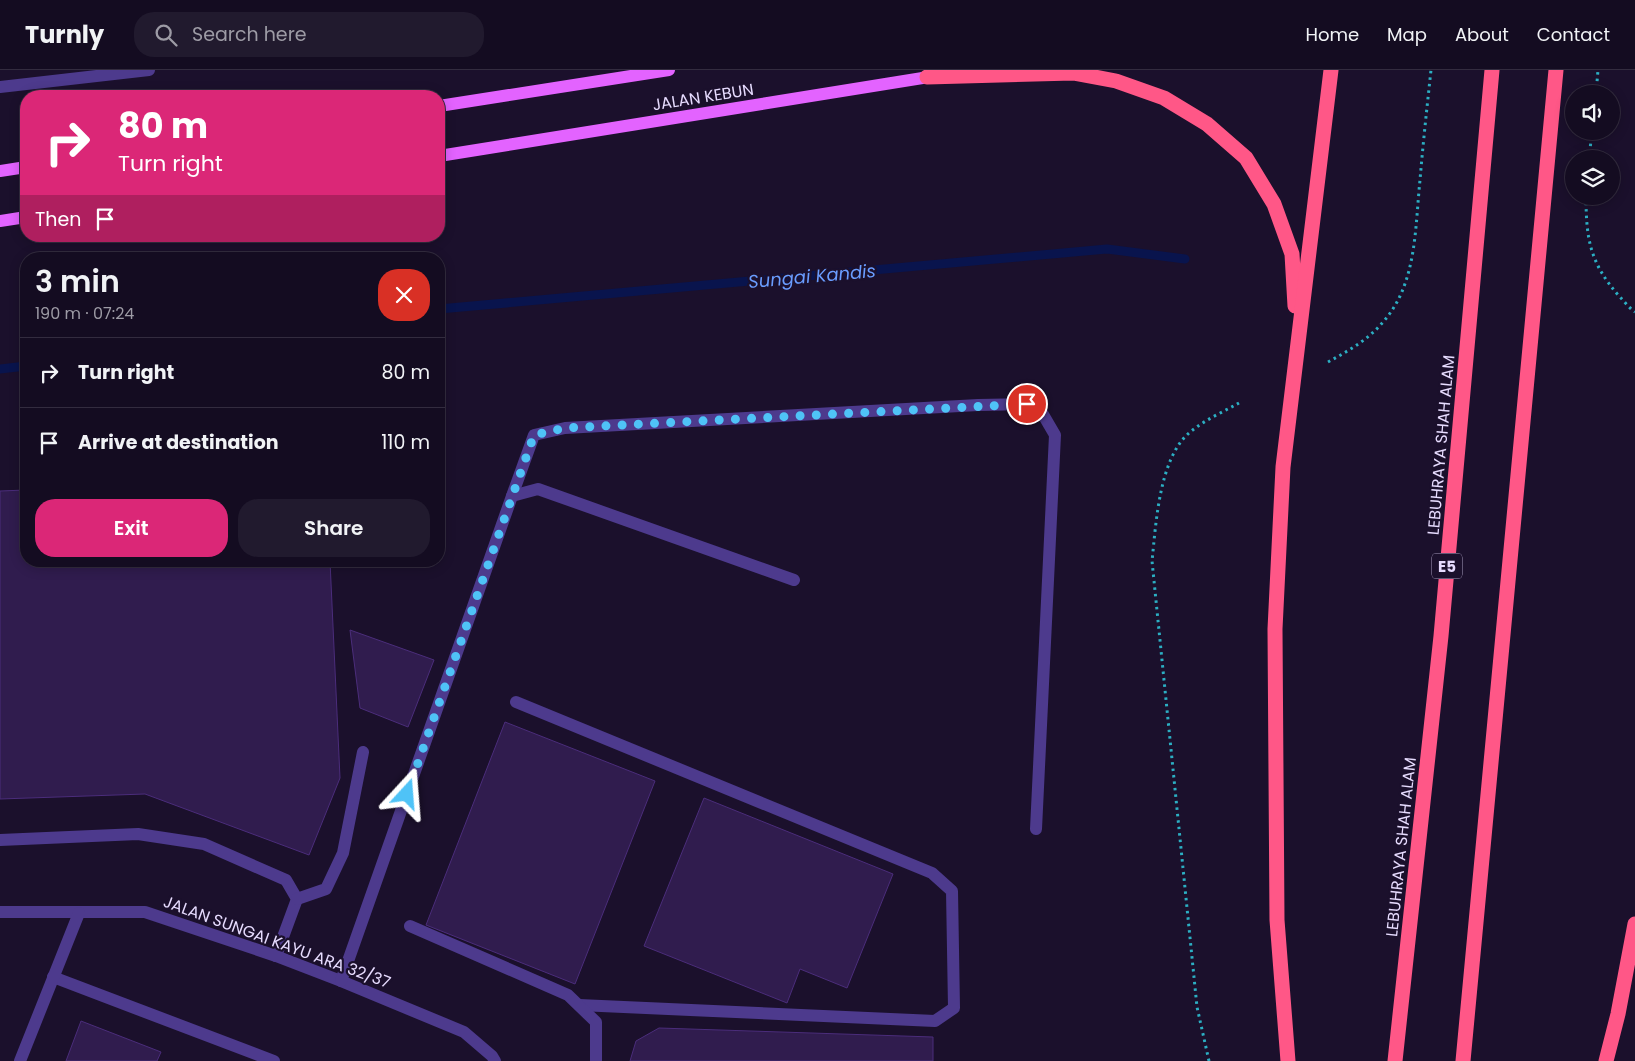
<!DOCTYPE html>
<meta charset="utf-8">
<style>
body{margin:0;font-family:Poppins,sans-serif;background:#211a2e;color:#f1f3f6;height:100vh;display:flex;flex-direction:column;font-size:19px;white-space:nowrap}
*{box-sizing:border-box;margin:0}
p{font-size:16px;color:#9d9ba5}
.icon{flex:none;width:28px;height:28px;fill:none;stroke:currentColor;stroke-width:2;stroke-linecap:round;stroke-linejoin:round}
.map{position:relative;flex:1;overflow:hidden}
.sheet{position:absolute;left:20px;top:182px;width:425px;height:315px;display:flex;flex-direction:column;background:#140c21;border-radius:20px;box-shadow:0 2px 12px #0003,0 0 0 1px #332c3f}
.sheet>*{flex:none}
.hud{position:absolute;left:20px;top:20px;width:425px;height:152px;border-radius:20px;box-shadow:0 2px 12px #0003,0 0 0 1px #332c3f;background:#db2777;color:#fff;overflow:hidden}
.tools{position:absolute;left:1565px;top:15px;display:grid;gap:10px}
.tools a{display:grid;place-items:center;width:55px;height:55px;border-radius:50%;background:#140c21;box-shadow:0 2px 12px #0003,0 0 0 1px #332c3f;font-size:25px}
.pin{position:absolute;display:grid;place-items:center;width:42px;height:42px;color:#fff;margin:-21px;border:2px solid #fff;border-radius:50%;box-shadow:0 1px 5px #0007}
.me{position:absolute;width:55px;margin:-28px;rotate:19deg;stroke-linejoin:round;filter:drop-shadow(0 0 4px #0008)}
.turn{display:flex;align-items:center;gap:18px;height:105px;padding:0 15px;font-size:22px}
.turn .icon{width:65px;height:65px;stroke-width:2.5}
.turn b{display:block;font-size:35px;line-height:42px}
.then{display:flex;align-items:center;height:48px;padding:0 15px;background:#0003;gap:10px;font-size:19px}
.round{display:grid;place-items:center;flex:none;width:52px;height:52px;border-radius:20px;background:#211a2e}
.summary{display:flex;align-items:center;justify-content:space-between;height:85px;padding:0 15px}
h1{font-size:30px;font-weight:600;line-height:38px}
.button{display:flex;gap:10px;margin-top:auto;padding:10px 15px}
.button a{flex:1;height:58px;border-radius:20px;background:#db2777;color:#fff;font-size:20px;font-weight:600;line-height:58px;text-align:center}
.button a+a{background:#211a2e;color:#f1f3f6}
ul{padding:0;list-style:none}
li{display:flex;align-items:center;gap:15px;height:70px;padding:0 15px;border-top:1px solid #332c3f}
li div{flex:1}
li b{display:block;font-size:19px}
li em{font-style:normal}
header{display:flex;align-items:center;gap:30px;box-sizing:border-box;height:70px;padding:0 25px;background:#140c21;border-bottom:1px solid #332c3f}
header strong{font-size:24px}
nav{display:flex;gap:28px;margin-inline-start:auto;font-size:18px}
.search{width:350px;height:45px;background:#211a2e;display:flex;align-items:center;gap:12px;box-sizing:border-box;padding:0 18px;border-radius:20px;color:#9d9ba5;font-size:19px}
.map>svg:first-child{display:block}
</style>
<header>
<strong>Turnly</strong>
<div class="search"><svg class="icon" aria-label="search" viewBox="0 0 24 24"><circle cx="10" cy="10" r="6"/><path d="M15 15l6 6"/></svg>Search here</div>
<nav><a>Home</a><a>Map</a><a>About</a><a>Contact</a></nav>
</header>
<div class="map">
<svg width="1635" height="991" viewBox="0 0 1635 991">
<rect width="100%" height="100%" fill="#1b102c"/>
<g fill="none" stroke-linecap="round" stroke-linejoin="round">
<!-- stream -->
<g stroke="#09144d" stroke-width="9">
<polyline points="439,239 1107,179 1185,189"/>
<polyline points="0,299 26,296"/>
</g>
</g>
<!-- building -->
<g fill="#301c4e" stroke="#4b2d7b">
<polygon points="26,420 26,491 330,491 340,708 309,785 145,724 0,729 0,421"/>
<polygon points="350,560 434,590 408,657 360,638"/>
<polygon points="505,652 655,711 575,914 426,855"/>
<polygon points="704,728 893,804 847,918 800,899 787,933 644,876"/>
<polygon points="81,951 161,982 157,991 66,991"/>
<polygon points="659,958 933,967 933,991 630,991 636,971"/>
</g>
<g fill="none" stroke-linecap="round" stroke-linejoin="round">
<!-- path -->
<g stroke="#2cafc3" stroke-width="3" stroke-dasharray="2.5 4" stroke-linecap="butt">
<polyline points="1596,24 1598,0"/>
<polyline points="1589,89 1592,61"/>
<path d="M1586,126C1586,169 1590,193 1619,226C1624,231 1629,238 1635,242"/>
<path d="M1328,292C1348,281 1368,270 1383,252C1417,214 1415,158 1420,110C1423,74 1427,37 1431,0"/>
<path d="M1209,991L1197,937L1152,491C1156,454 1159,389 1189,363C1204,350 1223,342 1239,333"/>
</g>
<!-- minor -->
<g stroke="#4d3a8d" stroke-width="12">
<polyline points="0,17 149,0"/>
<polyline points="512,426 534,365 565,358 978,335 1027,334 1041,341 1055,365 1036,759"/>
<polyline points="516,632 932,803 952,821 954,938 935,951 579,935"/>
<polyline points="0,770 138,764 204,774 286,810 297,829 276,886"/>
<polyline points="297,829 326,819 343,783 363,682"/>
<polyline points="0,842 145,842 276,886 341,911 464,962 492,986 495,991"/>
<polyline points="410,856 568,925 596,952 596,991"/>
<polyline points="53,907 274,991"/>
<polyline points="341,911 512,426 538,419 794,510"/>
<polyline points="20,991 79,843"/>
</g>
<!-- major -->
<g stroke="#e363ff" stroke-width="12">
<polyline points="439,36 669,0"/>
<polyline points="439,86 935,6"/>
<polyline points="0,101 26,97"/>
<polyline points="0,151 26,147"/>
</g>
<!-- highway -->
<g stroke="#ff5787" stroke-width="15">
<polyline points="927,7 1073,3 1116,11 1164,28 1207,54 1246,88 1274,134 1292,184 1295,236"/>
<polyline points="1288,991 1277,850 1275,559 1283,397 1331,0"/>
<polyline points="1395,991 1441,566 1492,0"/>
<polyline points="1463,991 1556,0"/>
<polyline points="1606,991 1618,944 1635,854"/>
</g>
</g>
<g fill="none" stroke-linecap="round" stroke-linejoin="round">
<!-- route -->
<polyline stroke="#4fc3f7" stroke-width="9" stroke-dasharray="0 16.2" points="407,724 534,365 565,358 1027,334"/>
</g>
<g text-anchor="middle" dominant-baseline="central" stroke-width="4.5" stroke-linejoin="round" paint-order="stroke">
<!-- shield labels -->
<rect fill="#1b102c" stroke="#aa9fc0" stroke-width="1" x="1432" y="483.5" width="30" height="25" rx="4"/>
<g font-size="15" font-weight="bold" fill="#e7dcff">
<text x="1447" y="496">E5</text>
</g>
<!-- street labels -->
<g font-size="16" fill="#e7dcff" stroke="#1b102c">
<text transform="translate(703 27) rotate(-9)">JALAN KEBUN</text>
<text transform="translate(1441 375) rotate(-85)">LEBUHRAYA SHAH ALAM</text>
<text transform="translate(1401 777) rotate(-84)">LEBUHRAYA SHAH ALAM</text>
<text transform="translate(277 872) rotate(20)">JALAN SUNGAI KAYU ARA 32/37</text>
</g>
<!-- water labels -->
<g font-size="18" font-style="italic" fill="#6a9dff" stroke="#1b102c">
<text transform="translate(812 206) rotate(-5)">Sungai Kandis</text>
</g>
</g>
</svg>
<div class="tools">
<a><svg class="icon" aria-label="sound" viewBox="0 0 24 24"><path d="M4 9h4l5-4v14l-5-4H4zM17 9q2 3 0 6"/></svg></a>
<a><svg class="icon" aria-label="layers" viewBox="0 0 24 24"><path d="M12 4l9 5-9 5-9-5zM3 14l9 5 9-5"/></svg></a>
</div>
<div class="pin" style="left:1027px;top:334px;background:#d93025"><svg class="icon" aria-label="arrive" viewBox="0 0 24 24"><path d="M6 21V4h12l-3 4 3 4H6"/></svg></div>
<svg class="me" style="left:407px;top:724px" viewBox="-20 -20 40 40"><path d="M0-17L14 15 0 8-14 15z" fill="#4fc3f7" stroke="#fff" stroke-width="4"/></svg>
<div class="hud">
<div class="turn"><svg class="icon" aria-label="right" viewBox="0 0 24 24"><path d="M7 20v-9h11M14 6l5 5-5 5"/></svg><div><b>80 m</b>Turn right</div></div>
<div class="then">Then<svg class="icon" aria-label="arrive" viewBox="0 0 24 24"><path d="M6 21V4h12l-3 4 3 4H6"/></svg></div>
</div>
<section class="sheet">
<div class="summary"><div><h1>3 min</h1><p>190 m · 07:24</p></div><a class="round" style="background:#d93025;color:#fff"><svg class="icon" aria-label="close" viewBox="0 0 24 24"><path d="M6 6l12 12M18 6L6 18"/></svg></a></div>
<ul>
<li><svg class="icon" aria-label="right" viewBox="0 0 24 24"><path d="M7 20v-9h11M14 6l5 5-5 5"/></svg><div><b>Turn right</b></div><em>80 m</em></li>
<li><svg class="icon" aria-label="arrive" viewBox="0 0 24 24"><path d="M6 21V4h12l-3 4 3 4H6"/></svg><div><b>Arrive at destination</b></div><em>110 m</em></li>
</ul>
<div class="button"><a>Exit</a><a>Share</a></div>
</section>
</div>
